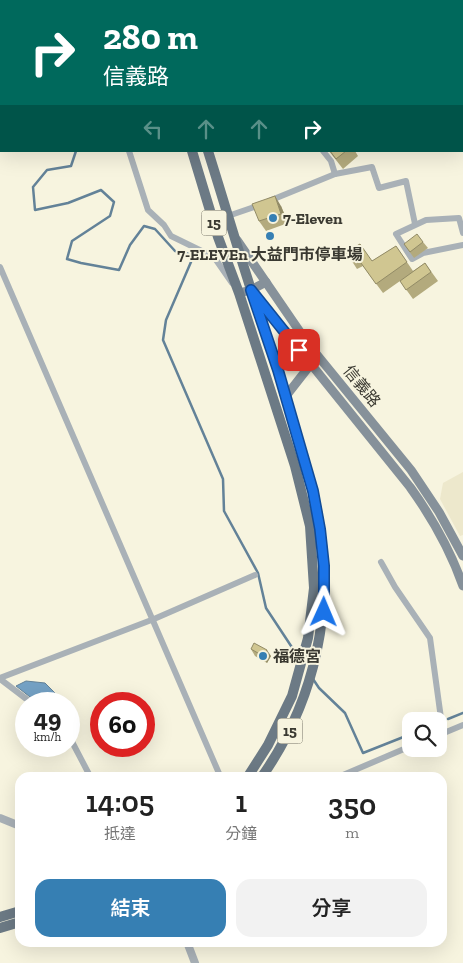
<!DOCTYPE html>
<html lang="zh-TW">
<meta charset="utf-8">
<style>
body{margin:0;font-family:"Zilla Slab","Noto Sans TC",serif;background:#f2f2f2;color:#222;height:100vh;display:flex;flex-direction:column;font-size:19px;white-space:nowrap}
*{box-sizing:border-box;margin:0}
p{font-size:16px;color:#767676}
.icon{flex:none;width:28px;height:28px;fill:none;stroke:currentColor;stroke-width:2;stroke-linecap:round;stroke-linejoin:round}
.map{position:relative;flex:1;overflow:hidden}
.drawer{position:absolute;left:15px;top:772px;width:432px;height:175px;display:flex;flex-direction:column;background:#fff;border-radius:15px;box-shadow:0 5px 20px #0002}
.drawer>*{flex:none}
.hud{position:absolute;left:0px;top:0px;width:464px;height:152px;box-shadow:0 5px 20px #0002;background:#00695c;color:#fff;overflow:hidden}
.tools{position:absolute;left:402px;top:712px;display:grid;gap:10px}
.tools a{display:grid;place-items:center;width:45px;height:45px;border-radius:10px;background:#fff;box-shadow:0 5px 20px #0002;font-size:25px}
.speed{position:absolute;left:15px;top:692px;display:flex;gap:10px;font-size:25px;font-weight:700;text-align:center}
.speed>*{display:grid;place-content:center;width:65px;height:65px;border-radius:50%;background:#fff;box-shadow:0 5px 20px #0002;line-height:1}
.speed small{font-size:12px;font-weight:400}
.speed .limit{border:8px solid #d22;background:#fff;color:#111}
.pin{position:absolute;display:grid;place-items:center;width:42px;height:42px;color:#fff;margin:-21px;border-radius:10px;box-shadow:0 2px 8px #0006}
.me{position:absolute;width:55px;margin:-28px;rotate:1deg;stroke-linejoin:round;filter:drop-shadow(0 0 4px #0008)}
.turn{display:flex;align-items:center;gap:18px;height:105px;padding:0 20px;font-size:22px}
.turn .icon{width:65px;height:65px;stroke-width:2.5}
.turn b{display:block;font-size:35px;line-height:42px}
.lanes{display:flex;align-items:center;height:48px;padding:0 20px;background:#0003;justify-content:center;gap:25px;direction:ltr}
.lanes .off{opacity:.35}
.eta{display:flex;justify-content:space-evenly;align-items:center;height:85px;text-align:center}
.eta b{font-size:30px;font-weight:600;line-height:35px}
.action{display:flex;gap:10px;margin-top:auto;padding:10px 20px}
.action a{flex:1;height:58px;border-radius:15px;background:#367fb3;color:#fff;font-size:20px;font-weight:600;line-height:58px;text-align:center}
.action a+a{background:#f2f2f2;color:#222}
.map>svg:first-child{display:block}
</style>
<div class="map">
<svg width="463" height="963" viewBox="0 0 463 963">
<rect width="100%" height="100%" fill="#f7f4df"/>
<!-- built -->
<polygon fill="#ede8cc" points="463,472 463,535 460,536 440,499 443,483"/>
<!-- water -->
<g fill="#74a1c4" stroke="#638298">
<polygon points="281,0 463,0 463,11 462,1"/>
<polygon points="26,681 45,683 55,693 54,696 58,704 39,704 16,686"/>
</g>
<g fill="none" stroke-linecap="round" stroke-linejoin="round">
<!-- stream -->
<g stroke="#638298" stroke-width="2.5">
<polyline points="0,29 1,29"/>
<polyline points="0,77 1,75"/>
<polyline points="0,98 1,100"/>
<polyline points="76,151 71,166 47,170 33,187 35,210 68,203 101,190 114,202 110,216 72,241 67,259 81,263 119,270 130,245 144,226 155,229 175,251 194,255 166,320 163,340 223,479 224,511 258,573 266,608 297,655"/>
<polyline points="313,679 319,688 345,713 363,753 411,734"/>
<polyline points="448,719 463,713"/>
</g>
<!-- minor -->
<g stroke="#a9b1b7" stroke-width="6">
<polyline points="82,0 82,1"/>
<polyline points="129,151 148,210 164,225 171,236 214,257 232,283"/>
<polyline points="323,151 331,161 335,174 372,167 379,188 406,181 415,224"/>
<polyline points="269,201 335,174"/>
<polyline points="228,216 260,205"/>
<polyline points="463,233 459,218 426,220 396,234 412,259 423,253 463,245"/>
<polyline points="0,267 221,778"/>
<polyline points="381,562 395,587 430,638 443,733"/>
<polyline points="0,678 154,619 255,575"/>
<polyline points="0,679 33,704"/>
<polyline points="439,735 463,725"/>
<polyline points="69,736 91,778"/>
<polyline points="336,778 411,746"/>
</g>
<!-- tertiary -->
<g stroke="#a9b1b7" stroke-width="8">
<polyline points="0,818 20,826"/>
<polyline points="187,942 195,963"/>
</g>
<!-- secondary -->
<g stroke="#86919a" stroke-width="9">
<polyline points="237,240 309,345 411,470 439,512 463,556"/>
<path d="M253,292L410,487C433,519 450,549 463,586"/>
<polyline points="239,293 251,290 266,282"/>
<polyline points="286,396 311,364"/>
</g>
<!-- primary -->
<g stroke="#6c7a85" stroke-width="10">
<polyline points="146,0 147,1"/>
<polyline points="160,0 160,1"/>
<polyline points="192,151 218,237 239,293 295,466 310,526 314,588 308,638 292,696 268,745 247,778"/>
<path d="M208,151C226,208 242,264 261,320C274,357 285,394 296,432C304,460 313,487 318,516C335,608 316,700 261,778"/>
<polyline points="0,917 20,911"/>
<polyline points="0,928 20,922"/>
</g>
</g>
<!-- wall -->
<g fill="#b3aa7d">
<polygon points="329,151 355,151 358,156 343,169"/>
<polygon points="281,206 288,223 266,231 259,221"/>
<polygon points="423,242 428,248 414,258 404,244"/>
<polygon points="396,246 413,271 425,263 438,281 413,299 400,281 383,293 363,266 357,269 346,252 372,261"/>
<polygon points="251,649 271,656 267,663 255,656"/>
</g>
<!-- shaded-wall -->
<g fill="#928b66">
<polygon points="275,196 281,206 288,223 281,214"/>
<polygon points="267,650 271,656 267,663 263,656"/>
</g>
<!-- building -->
<g fill="#d0c691" stroke="#928b66">
<polygon points="330,151 346,151 336,159"/>
<polygon points="275,196 281,214 259,221 252,204"/>
<polygon points="417,234 423,242 410,252 404,244"/>
<polygon points="360,244 372,261 396,246 407,262 376,284 356,256 351,259 346,252"/>
<polygon points="425,263 431,272 406,290 400,281"/>
<polygon points="254,643 267,650 263,656 251,649"/>
</g>
<g fill="none" stroke-linecap="round" stroke-linejoin="round">
<defs>
<polyline id="route" points="299,350 251,290 278,370 313,491 320,529 324,566 324,612"/>
</defs>
<!-- route casing -->
<use href="#route" stroke="#114b97" stroke-width="12"/>
<!-- route -->
<use href="#route" stroke="#1a73e8" stroke-width="9"/>
</g>
<!-- markers -->
<g fill="#367fb3" stroke="#f7f4df" stroke-width="2">
<circle cx="273" cy="218" r="5"/>
<circle cx="270" cy="236" r="5"/>
<circle cx="263" cy="656" r="5"/>
</g>
<g text-anchor="middle" dominant-baseline="central" stroke-width="4" stroke-linejoin="round" paint-order="stroke">
<!-- shield labels -->
<g fill="#f7f4df" stroke="#737165" stroke-width="1">
<rect x="201.5" y="210.5" width="25" height="25" rx="4"/>
<rect x="277.5" y="718.5" width="25" height="25" rx="4"/>
</g>
<g font-size="15" font-weight="bold" fill="#3a3931">
<text x="214" y="223">15</text>
<text x="290" y="731">15</text>
</g>
<!-- poi labels -->
<g font-size="16" font-weight="bold" fill="#3a3931" stroke="#f7f4df" text-anchor="start">
<text x="283" y="218">7-Eleven</text>
<text x="270" y="254" text-anchor="middle">7-ELEVEn 大益門市停車場</text>
<text x="273" y="656">福德宮</text>
</g>
<!-- street labels -->
<g font-size="16" fill="#3a3931" stroke="#f7f4df">
<text transform="translate(362 386) rotate(51)">信義路</text>
</g>
</g>
</svg>
<div class="tools">
<a><svg class="icon" aria-label="search" viewBox="0 0 24 24"><circle cx="10" cy="10" r="6"/><path d="M15 15l6 6"/></svg></a>
</div>
<div class="speed"><div>49<small>km/h</small></div><div class="limit">60</div></div>
<div class="pin" style="left:299px;top:350px;background:#d93025"><svg class="icon" aria-label="arrive" viewBox="0 0 24 24"><path d="M6 21V4h12l-3 4 3 4H6"/></svg></div>
<svg class="me" style="left:324px;top:612px" viewBox="-20 -20 40 40"><path d="M0-17L14 15 0 8-14 15z" fill="#1a73e8" stroke="#fff" stroke-width="4"/></svg>
<div class="hud">
<div class="turn"><svg class="icon" aria-label="right" viewBox="0 0 24 24"><path d="M7 20v-9h11M14 6l5 5-5 5"/></svg><div><b>280 m</b>信義路</div></div>
<div class="lanes"><svg class="icon off" aria-label="left" viewBox="0 0 24 24"><path d="M17 20v-9H6M10 6l-5 5 5 5"/></svg><svg class="icon off" aria-label="ahead" viewBox="0 0 24 24"><path d="M12 20V5M6 11l6-6 6 6"/></svg><svg class="icon off" aria-label="ahead" viewBox="0 0 24 24"><path d="M12 20V5M6 11l6-6 6 6"/></svg><svg class="icon" aria-label="right" viewBox="0 0 24 24"><path d="M7 20v-9h11M14 6l5 5-5 5"/></svg></div>
</div>
<section class="drawer">
<div class="eta">
<div><b>14:05</b><p>抵達</p></div>
<div><b>1</b><p>分鐘</p></div>
<div><b>350</b><p>m</p></div>
</div>
<div class="action"><a>結束</a><a>分享</a></div>
</section>
</div>
